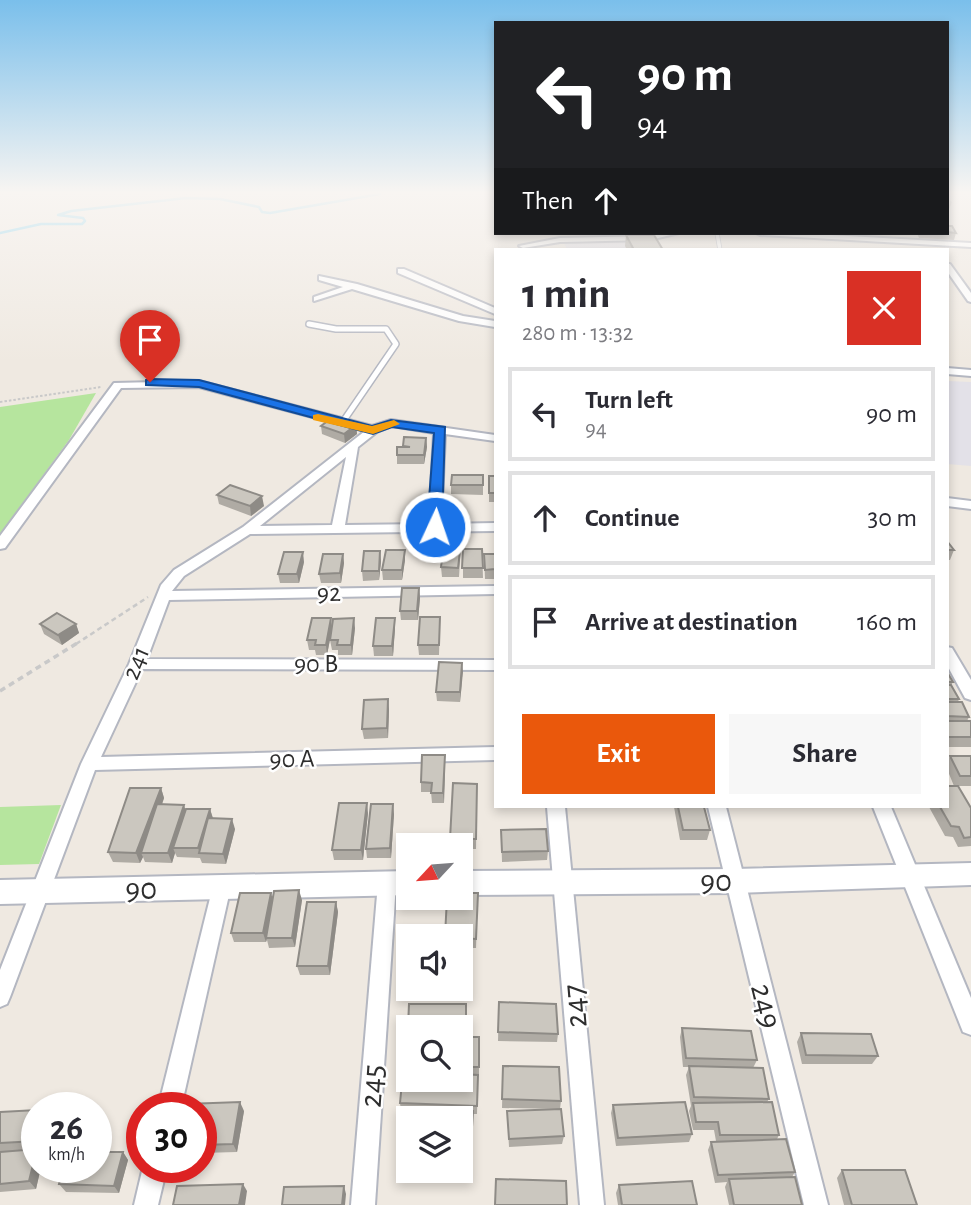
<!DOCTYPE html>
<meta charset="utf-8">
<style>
body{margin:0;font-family:"Alegreya Sans",sans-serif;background:#f7f7f7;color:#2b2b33;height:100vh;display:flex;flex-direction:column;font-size:26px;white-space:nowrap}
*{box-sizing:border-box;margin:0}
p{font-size:23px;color:#7c7c81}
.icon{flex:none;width:38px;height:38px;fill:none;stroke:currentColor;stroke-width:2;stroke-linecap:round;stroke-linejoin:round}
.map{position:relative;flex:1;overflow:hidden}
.side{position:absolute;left:494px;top:248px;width:455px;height:560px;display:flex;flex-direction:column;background:#fff;border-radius:0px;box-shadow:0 4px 10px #0003}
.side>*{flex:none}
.banner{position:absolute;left:494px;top:21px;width:455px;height:214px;border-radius:0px;box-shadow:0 4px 10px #0003;background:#202124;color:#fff;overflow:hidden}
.needle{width:46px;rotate:244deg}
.tools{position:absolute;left:396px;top:833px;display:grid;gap:14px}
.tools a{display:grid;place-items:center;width:77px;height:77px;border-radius:0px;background:#fff;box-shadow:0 4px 10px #0003;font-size:35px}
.speed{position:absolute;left:21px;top:1092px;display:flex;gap:14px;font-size:35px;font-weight:700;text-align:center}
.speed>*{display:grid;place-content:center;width:91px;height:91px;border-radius:50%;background:#fff;box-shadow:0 4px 10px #0003;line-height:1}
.speed small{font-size:18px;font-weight:400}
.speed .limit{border:10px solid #d22;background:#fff;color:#111}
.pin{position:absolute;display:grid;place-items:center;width:60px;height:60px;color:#fff;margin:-72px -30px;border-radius:50% 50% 50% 0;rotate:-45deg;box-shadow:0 0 7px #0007}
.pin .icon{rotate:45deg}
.me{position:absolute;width:77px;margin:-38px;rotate:3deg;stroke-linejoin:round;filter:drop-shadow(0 0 5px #0008)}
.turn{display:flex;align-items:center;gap:24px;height:147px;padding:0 28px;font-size:32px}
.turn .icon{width:91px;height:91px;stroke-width:2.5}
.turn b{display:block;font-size:49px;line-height:60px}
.then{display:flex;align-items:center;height:66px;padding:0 28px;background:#0003;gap:14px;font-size:26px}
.round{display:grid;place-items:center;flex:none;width:74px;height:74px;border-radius:0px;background:#f7f7f7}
.overview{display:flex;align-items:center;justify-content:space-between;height:119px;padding:0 28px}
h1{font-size:42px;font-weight:600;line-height:52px}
.primary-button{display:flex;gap:14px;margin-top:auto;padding:14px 28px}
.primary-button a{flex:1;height:80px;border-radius:0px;background:#ea580c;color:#fff;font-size:28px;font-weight:600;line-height:80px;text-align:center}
.primary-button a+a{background:#f7f7f7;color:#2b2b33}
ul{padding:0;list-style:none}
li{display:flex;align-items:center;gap:21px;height:94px;margin:0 14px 10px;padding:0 14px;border:4px solid #e1e1e2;border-radius:0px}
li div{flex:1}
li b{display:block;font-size:26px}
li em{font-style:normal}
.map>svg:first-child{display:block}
</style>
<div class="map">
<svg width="971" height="1205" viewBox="0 0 971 1205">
<rect width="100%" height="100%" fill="#efe9e1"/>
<!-- industrial -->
<g fill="#e3e1e8">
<polygon points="657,239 664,250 567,250 564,242"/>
<polygon points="947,381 971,382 971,466 947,464"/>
</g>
<!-- green -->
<g fill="#b6e59e">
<polygon points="96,393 69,440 0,534 0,407"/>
<polygon points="61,805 39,864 0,865 0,807"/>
</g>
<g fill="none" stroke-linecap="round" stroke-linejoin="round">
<!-- stream -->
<polyline stroke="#75cff0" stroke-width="2.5" points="0,233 41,224 82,224 85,221 83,218 58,215 71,211 186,198 220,199 259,207 262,212 270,213 380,194"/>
<defs>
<polyline id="lane-far1" points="717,233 720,250"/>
<polyline id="lane" points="309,324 336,329 386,329 396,344 342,423"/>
<g id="street">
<polygon points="665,233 679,233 650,240 560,242 523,248 519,246 560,238 650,236"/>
<polygon points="756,233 795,233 971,243 971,247 760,235"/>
<polygon points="947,264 950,264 971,293 971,302 968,301 947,271"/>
<polygon points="398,269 404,269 495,308 495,314 398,273"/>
<polygon points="319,276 357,284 463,316 495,321 495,327 459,321 352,289 314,301 314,297 343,287 319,280"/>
<polygon points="947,368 971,370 971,376 947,374"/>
<path d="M199,381L372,426L391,420L495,435V441L445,434L441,524L495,523V531L250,534L184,576L172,591L495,586V594L169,600L147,659L495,660V670L142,669L101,757L495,747V760L95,770L10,997L7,1004L0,1007V970L81,764L129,664L161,585L174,570L243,527L365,431L199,387L121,388L5,548L0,549V536L114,383ZM392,426L434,433L429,524L345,525L358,447L377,432ZM346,457L332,525L260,526Z"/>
<polygon points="947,498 971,501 971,509 947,506"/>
<polygon points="947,647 952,648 971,680 971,700 965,698 947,665"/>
<polygon points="547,807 565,807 604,1205 580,1205"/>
<polygon points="708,807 726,807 828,1205 804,1205"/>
<polygon points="873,807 891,807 971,998 971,1035 963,1032"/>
<polygon points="387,875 394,877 396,883 375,1205 351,1205 378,883 380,877"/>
<polygon points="222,878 229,880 231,886 181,1108 158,1108 213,886 215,880"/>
<polygon points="143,1167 167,1167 158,1205 134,1205"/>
</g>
<g id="secondary">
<polygon points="971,863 971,885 735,893 460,895 460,871 735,869"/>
<polygon points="408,871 408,895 0,904 0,880"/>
</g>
</defs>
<!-- lane-far1 casing -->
<use href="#lane-far1" stroke="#b4b7c1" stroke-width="5"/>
<!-- lane casing -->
<use href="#lane" stroke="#b4b7c1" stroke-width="8"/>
<!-- street casing -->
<use href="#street" stroke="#b4b7c1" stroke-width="4"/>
<!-- secondary casing -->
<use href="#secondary" stroke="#b4b7c1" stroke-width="4"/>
<!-- path-far2 -->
<polyline stroke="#c9c9c9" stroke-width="2" stroke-dasharray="2.5 2" stroke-linecap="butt" points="0,402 101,387"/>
<!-- path-far1 -->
<polyline stroke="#c9c9c9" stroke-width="2.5" stroke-dasharray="5 3.5" stroke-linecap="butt" points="76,644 148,597"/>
<!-- path -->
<polyline stroke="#c9c9c9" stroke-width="3.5" stroke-dasharray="6 4.5" stroke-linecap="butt" points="0,691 79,642"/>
<!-- lane-far1 -->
<use href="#lane-far1" stroke="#fff" stroke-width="3.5"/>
<!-- lane -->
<use href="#lane" stroke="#fff" stroke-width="5"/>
<!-- street -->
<use href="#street" fill="#fff" fill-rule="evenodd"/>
<!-- secondary -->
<use href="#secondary" fill="#fff" fill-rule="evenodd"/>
</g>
<!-- wall -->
<g fill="#afaba4">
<polygon points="947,198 952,202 948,212 947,212"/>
<polygon points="947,226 956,233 954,240 919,238 917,233 947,233"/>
<polygon points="626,235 663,250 627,250 625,246"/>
<polygon points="356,425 357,434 345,443 322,434 321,426"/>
<polygon points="404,437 426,438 427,447 424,464 397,464 397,455 403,447"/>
<polygon points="483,475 483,495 451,494 451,485"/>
<rect x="489" y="476" width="6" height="26"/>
<polygon points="217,495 264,506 251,516 219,504"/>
<polygon points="444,522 453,526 460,526 460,561 459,577 442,577 441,567"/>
<polygon points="947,541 954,550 950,560 947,560"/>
<polygon points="463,549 482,549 483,578 463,578"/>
<polygon points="405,550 405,560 402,580 383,580 382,570"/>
<polygon points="343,554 344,563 341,583 321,583 319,574"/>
<polygon points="484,554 495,554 495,579 485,579"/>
<polygon points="381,561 379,580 363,581 362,571"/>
<polygon points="304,562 299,583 280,583 278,574"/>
<polygon points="419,588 420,598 418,620 401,620 400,611"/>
<polygon points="440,617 439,655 419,655 418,645"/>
<polygon points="40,624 76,624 79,633 62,645 44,634"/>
<polygon points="355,628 352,655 338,655 338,650 332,650 330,640 327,655 316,655 315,650 309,650 307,640"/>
<polygon points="395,628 393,656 374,656 373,646"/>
<polygon points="462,663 460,702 437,701 436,692"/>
<polygon points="947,672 953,682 951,685 959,699 958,702 969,717 967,721 971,721 971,747 947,747"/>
<polygon points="389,709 388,738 364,739 362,729"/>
<polygon points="445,755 444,803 432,803 431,792 421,792 421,782"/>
<polygon points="950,756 971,756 971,786 958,786 971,808 971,846 958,847 953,837 945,836 929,807 947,807 954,786 947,769 947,763"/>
<polygon points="477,784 476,849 460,849 460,845 450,845 450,839"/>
<polygon points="161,788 164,798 162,805 186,810 210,809 213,818 235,829 226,864 202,863 200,858 177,857 175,853 172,863 145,862 143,857 140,863 113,862 108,852"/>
<polygon points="674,807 704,807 710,830 707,840 680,840"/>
<polygon points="368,813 363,860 334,860 332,850"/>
<polygon points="394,814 391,858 367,858 366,849"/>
<polygon points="501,830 548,851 547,860 502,862"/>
<polygon points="478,893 476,948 460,948 460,936"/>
<polygon points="273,900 302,900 295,947 269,948 267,940 266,942 234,942 231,933"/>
<polygon points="336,902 338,912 330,975 300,975 297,966"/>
<polygon points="499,1002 558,1034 557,1042 498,1041"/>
<polygon points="466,1004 466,1037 479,1037 479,1075 478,1075 477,1114 473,1114 471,1151 460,1150 460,1118 401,1111 400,1103 404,1072 403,1067 408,1038 408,1080 460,1080 460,1027"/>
<polygon points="682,1028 757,1060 753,1068 769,1099 767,1102 779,1135 777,1139 795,1172 792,1177 802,1205 729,1205 725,1187 727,1182 715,1183 708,1150 711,1142 716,1141 714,1130 693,1130 689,1111 691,1106 686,1075 689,1067 683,1067 680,1037"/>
<polygon points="801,1033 878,1056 872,1064 802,1064 797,1042"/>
<polygon points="503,1066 561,1101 560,1109 564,1136 562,1144 509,1147 507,1111 557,1109 502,1108"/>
<polygon points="613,1105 692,1134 689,1142 616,1146 611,1113"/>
<polygon points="201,1108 244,1111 237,1152 201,1153"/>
<polygon points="37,1110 37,1167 41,1167 36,1189 0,1192 0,1112"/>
<polygon points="123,1152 128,1160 119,1193 66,1192 59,1184"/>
<polygon points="842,1170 917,1205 844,1205 837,1178"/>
<polygon points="619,1185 697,1205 618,1205 616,1193"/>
</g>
<!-- shaded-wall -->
<g fill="#8e8b86">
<polygon points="356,425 357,434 345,443 344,434"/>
<polygon points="426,438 427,447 424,464 424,455"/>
<polygon points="262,496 264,506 251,516 250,506"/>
<polygon points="405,550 405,560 402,580 402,570"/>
<polygon points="380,551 381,561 379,580 379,571"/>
<polygon points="303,552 304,562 299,583 297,574"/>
<polygon points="343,554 344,563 341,583 340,573"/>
<polygon points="419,588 420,598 418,620 417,611"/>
<polygon points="331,618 332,628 327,655 326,645"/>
<polygon points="354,618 355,628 352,655 351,645"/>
<polygon points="395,618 395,628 393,656 392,646"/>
<polygon points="76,624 79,633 62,645 58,635"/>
<polygon points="462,663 463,672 460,702 460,692"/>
<polygon points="388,699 389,709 388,738 387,728"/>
<polygon points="445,755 445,765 444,803 443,793"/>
<polygon points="161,788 164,798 144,853 141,853 143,857 140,863 136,853"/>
<polygon points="367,803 368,813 363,860 361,850"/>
<polygon points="393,804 394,814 391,858 390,848"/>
<polygon points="184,805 187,815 173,848 175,853 172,863 168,853"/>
<polygon points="210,809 213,819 200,853 198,848"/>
<polygon points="232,819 235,829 226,864 223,854"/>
<polygon points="299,890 302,900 295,947 292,938"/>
<polygon points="271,893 274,903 266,942 263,933"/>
<polygon points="336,902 338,912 330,975 328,966"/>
<polygon points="240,1102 244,1111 237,1152 233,1144"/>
<polygon points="37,1150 37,1167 41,1167 36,1189 29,1181"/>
<polygon points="123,1152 128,1160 119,1193 114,1186"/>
<polygon points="243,1184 247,1191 245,1205 239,1205"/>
<polygon points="344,1186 346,1194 345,1205 342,1205"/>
</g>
<!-- building -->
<g fill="#cbc7bf" stroke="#8e8b86" stroke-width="2">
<polygon points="947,226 952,226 956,233 947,232"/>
<polygon points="626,235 654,235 663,250 634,250"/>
<polygon points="333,417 356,425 344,434 321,426"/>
<polygon points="404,437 426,438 424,455 397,455 397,447 410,447 403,446"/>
<polygon points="452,475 483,475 483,485 451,485"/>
<rect x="489" y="476" width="6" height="17"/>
<polygon points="230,485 262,496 250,506 217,495"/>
<polygon points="444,522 453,522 453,526 460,526 459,544 443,544"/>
<polygon points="947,541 954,550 947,550"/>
<polygon points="463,549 482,549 483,568 462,568"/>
<polygon points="386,550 405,550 402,570 382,570"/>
<polygon points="364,551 380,551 379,571 362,571"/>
<polygon points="443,551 460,551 458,568 441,567"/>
<polygon points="284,552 303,552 297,574 278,574"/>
<polygon points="323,554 343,554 340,573 319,574"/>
<polygon points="484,554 495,554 495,569 485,570"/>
<polygon points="402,588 419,588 417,611 400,611"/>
<polygon points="57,613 76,624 58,635 40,624"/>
<polygon points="420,617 440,617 439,645 418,645"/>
<polygon points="312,618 331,618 326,645 315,645 316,640 307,640"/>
<polygon points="354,618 351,645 337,645 338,640 330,640 333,619"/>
<polygon points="376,618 395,618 392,646 373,646"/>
<polygon points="439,662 462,663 460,692 436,692"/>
<polygon points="947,672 953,682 947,682"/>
<polygon points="947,685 951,685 959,699 947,699"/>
<polygon points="388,699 387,728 362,729 364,700"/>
<polygon points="947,702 962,702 969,717 947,716"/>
<rect x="947" y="721" width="24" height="16"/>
<polygon points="422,755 445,755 443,793 431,793 432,783 421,782"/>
<polygon points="950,756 971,756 971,776 960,776"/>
<polygon points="453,783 477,784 476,839 450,839"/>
<polygon points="947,786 958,786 971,808 971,837 964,838 959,827 951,826 940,807 947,807"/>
<polygon points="130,788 161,788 136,853 108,852"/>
<polygon points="339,803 367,803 361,850 332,850"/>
<polygon points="157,804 184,805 168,853 141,853"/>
<polygon points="371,804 393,804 390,848 366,849"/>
<polygon points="678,807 704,807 710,830 683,830"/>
<polygon points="186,809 210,809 198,848 173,848"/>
<polygon points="208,818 232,819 223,854 199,853"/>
<polygon points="546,829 548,851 502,852 501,830"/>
<polygon points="299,890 292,938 266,938 274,891"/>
<polygon points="240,893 271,893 263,933 231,933"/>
<polygon points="460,893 478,893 476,939 460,938 460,936 445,936 447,898 460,898"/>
<polygon points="307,902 336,902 328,966 297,966"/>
<polygon points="499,1002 556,1004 558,1034 498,1032"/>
<polygon points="409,1004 466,1004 466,1030 460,1030 460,1027 408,1027"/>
<polygon points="682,1028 751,1031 757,1060 686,1058"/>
<polygon points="801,1033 871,1034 878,1056 806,1055"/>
<rect x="460" y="1037" width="19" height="30"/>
<polygon points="404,1038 408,1038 408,1067 403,1067"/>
<polygon points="503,1066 559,1067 561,1101 502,1099"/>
<polygon points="689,1066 763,1068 769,1099 694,1097"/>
<polygon points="403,1072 408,1072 408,1080 460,1080 460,1074 478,1075 477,1106 400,1103"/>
<polygon points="240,1102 233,1144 201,1145 201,1108 185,1108 186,1104"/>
<polygon points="685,1102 692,1134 618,1138 613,1105"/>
<polygon points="772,1102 779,1135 720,1135 718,1122 696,1122 693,1103"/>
<polygon points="412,1108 473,1111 471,1143 460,1142 460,1118 411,1118"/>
<polygon points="561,1109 564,1136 509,1139 507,1111"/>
<polygon points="37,1110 37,1141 0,1143 0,1112"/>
<polygon points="786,1139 795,1172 718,1175 711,1142"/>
<polygon points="37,1149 29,1181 0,1184 0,1152"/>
<polygon points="96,1152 123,1152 114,1186 59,1184 64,1167 96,1167"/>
<polygon points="842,1170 905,1170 917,1205 852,1205"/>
<polygon points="795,1177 802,1205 734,1205 729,1179"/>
<polygon points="496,1179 566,1181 567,1205 495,1205"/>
<polygon points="692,1181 697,1205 622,1205 619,1185"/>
<polygon points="243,1184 239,1205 173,1205 177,1186"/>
<polygon points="344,1186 342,1205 282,1205 284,1187"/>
</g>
<!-- sky -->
<linearGradient id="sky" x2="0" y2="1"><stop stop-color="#7abfeb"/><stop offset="0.53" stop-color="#f8f5f2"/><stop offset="1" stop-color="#f8f5f2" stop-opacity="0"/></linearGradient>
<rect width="971" height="363" fill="url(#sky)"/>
<!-- route -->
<polygon fill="#1a73e8" stroke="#114b97" stroke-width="2" points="150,379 199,380 372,426 391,420 445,427 442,527 435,532 427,527 434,433 392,427 373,434 199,387 146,385 146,380"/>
<!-- slow -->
<polygon fill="#f59e0b" points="318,414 372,426 394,420 400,424 373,434 313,420 313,415"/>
<g text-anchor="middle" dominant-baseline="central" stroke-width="5" stroke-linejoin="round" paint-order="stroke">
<!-- street labels -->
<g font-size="26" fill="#2e2e2e" stroke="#fff">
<text transform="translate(329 593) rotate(-1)">92</text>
<text transform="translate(136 663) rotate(-67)">241</text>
<text x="316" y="664">90 B</text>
<text transform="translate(292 759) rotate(-1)">90 A</text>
</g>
<!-- near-street labels -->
<g font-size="32" fill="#2e2e2e" stroke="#fff">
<text transform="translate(716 881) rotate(-1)">90</text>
<text transform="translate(141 889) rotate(-2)">90</text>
<text transform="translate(575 1006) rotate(-95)">247</text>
<text transform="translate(766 1006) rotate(76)">249</text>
<text transform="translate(372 1086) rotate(-86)">245</text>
</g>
</g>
</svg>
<div class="tools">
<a><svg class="needle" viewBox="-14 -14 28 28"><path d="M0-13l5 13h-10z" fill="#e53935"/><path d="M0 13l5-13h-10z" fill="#7c7c81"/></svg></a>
<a><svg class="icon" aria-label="sound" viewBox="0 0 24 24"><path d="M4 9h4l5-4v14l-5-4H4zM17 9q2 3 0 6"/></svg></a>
<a><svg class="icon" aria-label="search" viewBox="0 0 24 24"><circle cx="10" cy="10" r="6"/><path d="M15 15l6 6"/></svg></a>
<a><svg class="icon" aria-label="layers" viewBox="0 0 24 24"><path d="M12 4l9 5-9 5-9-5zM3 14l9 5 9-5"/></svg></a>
</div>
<div class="speed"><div>26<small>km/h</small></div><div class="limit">30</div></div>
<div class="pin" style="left:150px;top:382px;background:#d93025"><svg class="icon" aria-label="arrive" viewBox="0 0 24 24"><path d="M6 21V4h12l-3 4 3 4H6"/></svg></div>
<svg class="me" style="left:435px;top:527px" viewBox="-20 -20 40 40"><circle r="17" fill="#1a73e8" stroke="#fff" stroke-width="3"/><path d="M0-11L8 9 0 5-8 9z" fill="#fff"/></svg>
<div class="banner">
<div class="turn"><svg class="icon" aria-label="left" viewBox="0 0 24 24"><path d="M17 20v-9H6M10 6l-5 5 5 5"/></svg><div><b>90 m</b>94</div></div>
<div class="then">Then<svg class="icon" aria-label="ahead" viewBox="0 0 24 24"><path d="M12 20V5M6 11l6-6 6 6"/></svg></div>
</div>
<section class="side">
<div class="overview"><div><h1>1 min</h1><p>280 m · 13:32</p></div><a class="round" style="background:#d93025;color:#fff"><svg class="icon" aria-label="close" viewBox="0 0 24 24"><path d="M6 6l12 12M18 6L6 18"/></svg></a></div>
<ul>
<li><svg class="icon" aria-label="left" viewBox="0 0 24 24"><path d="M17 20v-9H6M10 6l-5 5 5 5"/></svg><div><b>Turn left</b><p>94</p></div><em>90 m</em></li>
<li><svg class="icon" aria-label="ahead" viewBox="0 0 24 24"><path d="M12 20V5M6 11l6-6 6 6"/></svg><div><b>Continue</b></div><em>30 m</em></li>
<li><svg class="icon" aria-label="arrive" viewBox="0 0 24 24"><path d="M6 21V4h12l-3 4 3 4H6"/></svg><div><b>Arrive at destination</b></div><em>160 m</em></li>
</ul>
<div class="primary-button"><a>Exit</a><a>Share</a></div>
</section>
</div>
